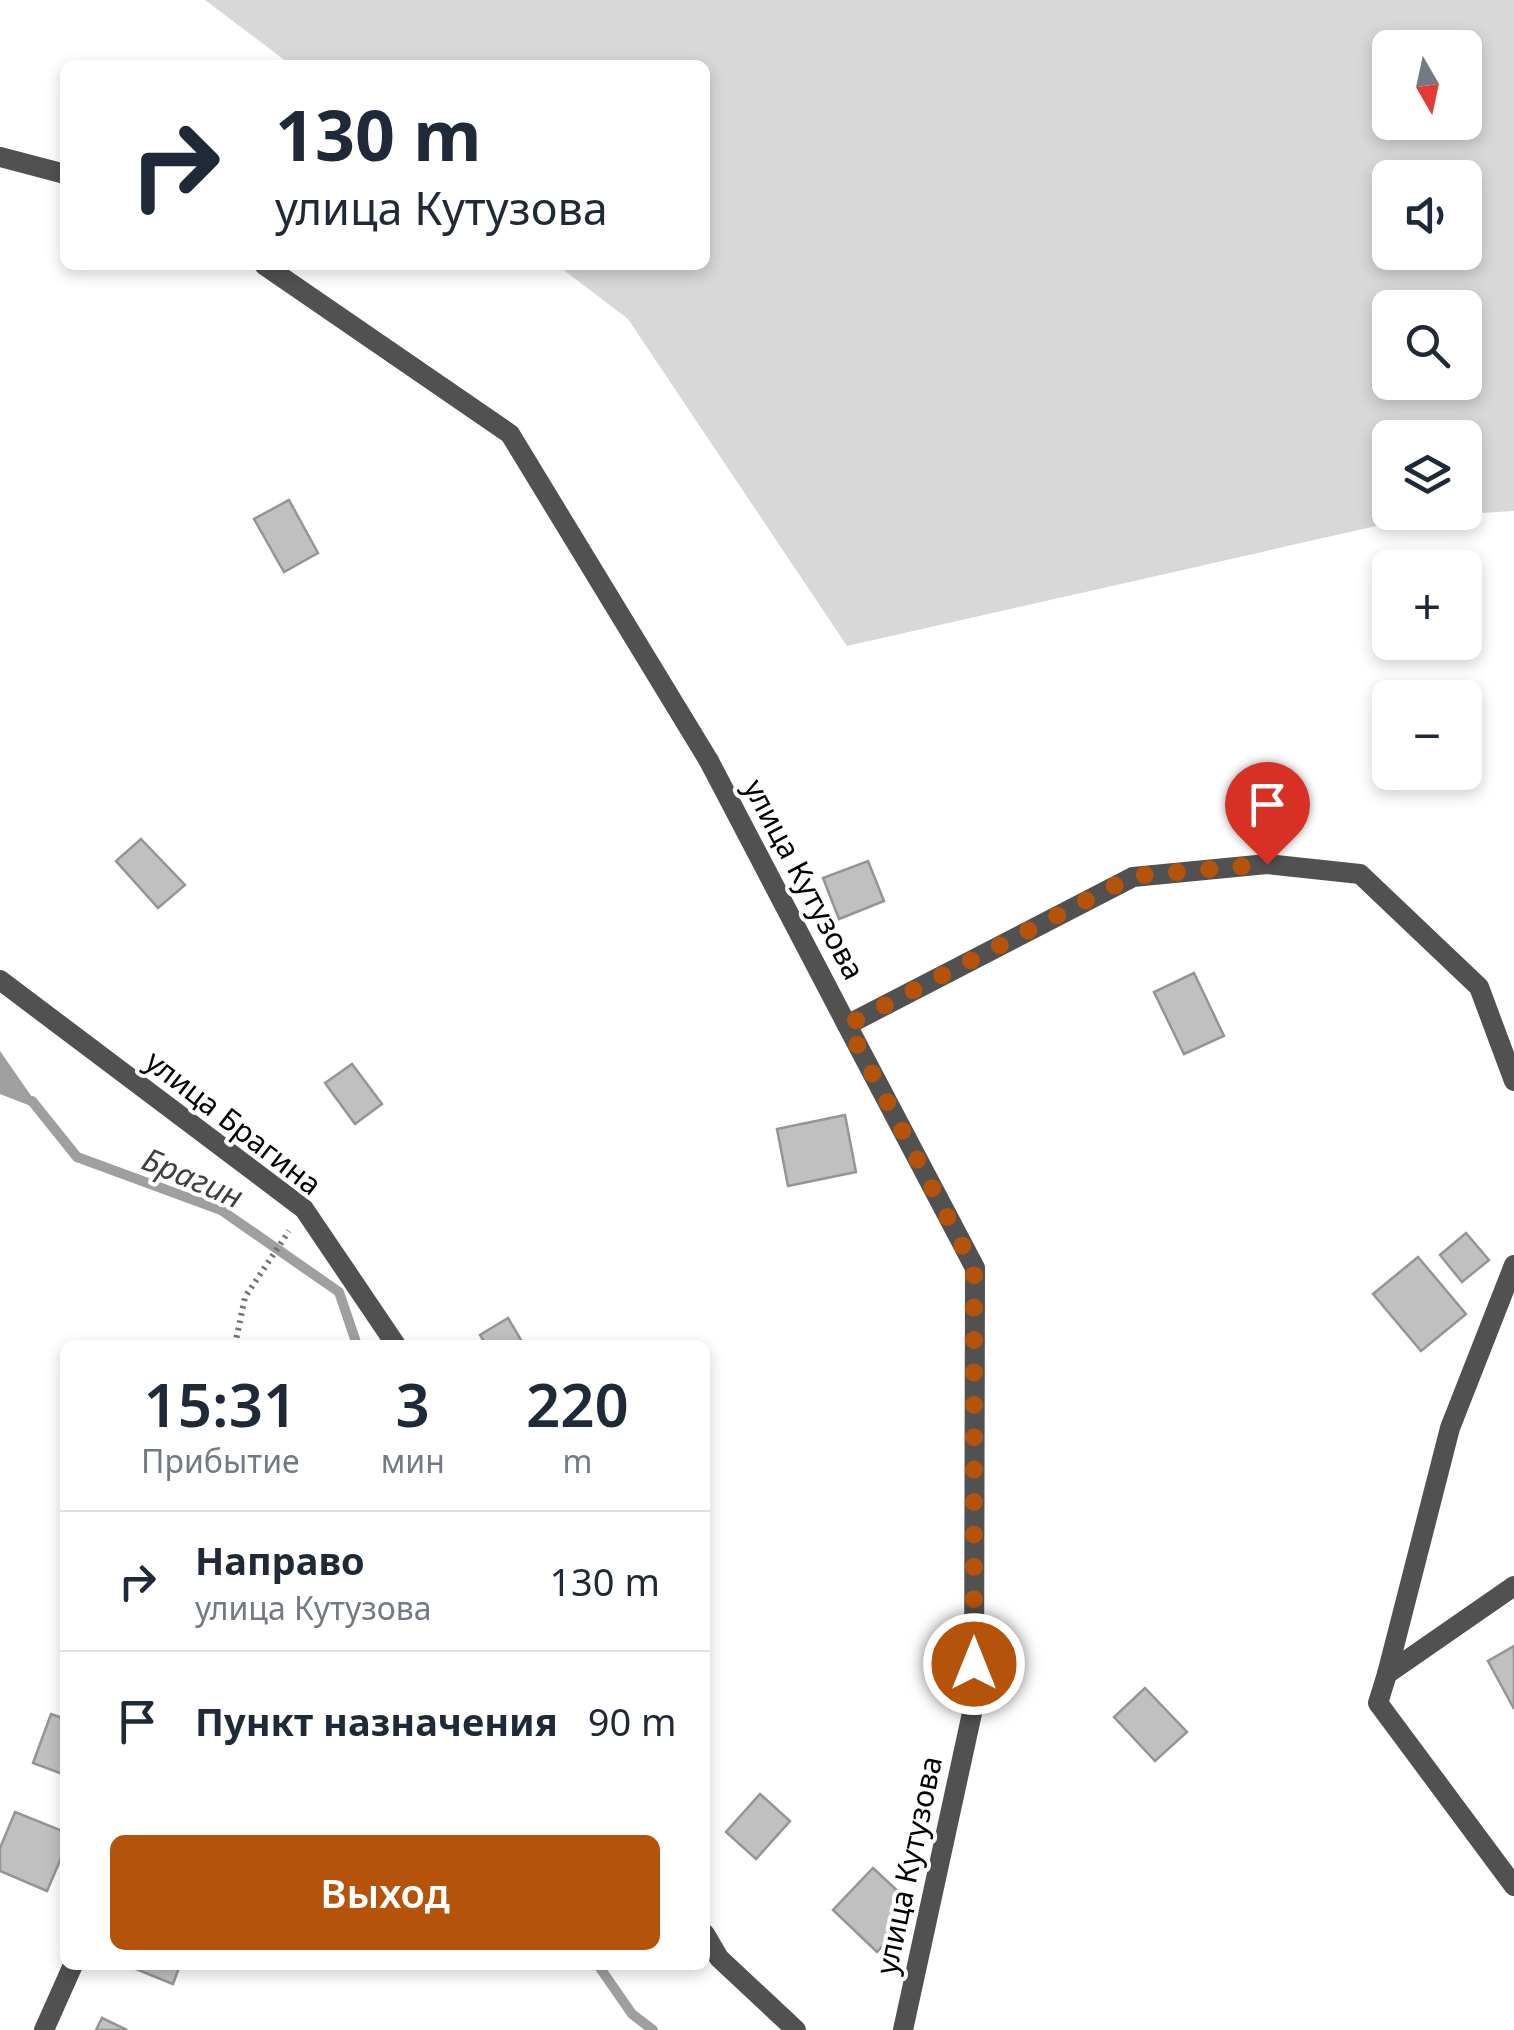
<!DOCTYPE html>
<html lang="ru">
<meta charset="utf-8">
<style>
body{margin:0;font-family:"Noto Sans",sans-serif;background:#f6f6f7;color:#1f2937;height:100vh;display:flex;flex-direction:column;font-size:38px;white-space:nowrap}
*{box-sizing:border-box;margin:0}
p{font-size:32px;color:#747a83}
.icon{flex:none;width:55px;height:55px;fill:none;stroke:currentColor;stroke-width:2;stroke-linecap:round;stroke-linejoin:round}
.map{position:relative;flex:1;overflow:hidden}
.panel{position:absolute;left:60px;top:1340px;width:650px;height:630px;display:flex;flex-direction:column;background:#fff;border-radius:15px;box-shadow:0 5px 15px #0003}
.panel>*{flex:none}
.banner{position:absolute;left:60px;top:60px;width:650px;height:210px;border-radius:15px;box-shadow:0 5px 15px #0003;background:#fff;color:#1f2937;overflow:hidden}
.needle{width:65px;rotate:171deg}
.controls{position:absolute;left:1372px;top:30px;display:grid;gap:20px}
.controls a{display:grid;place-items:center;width:110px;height:110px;border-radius:15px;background:#fff;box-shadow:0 5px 15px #0003;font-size:50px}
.pin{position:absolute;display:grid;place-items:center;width:85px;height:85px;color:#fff;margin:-102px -42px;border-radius:50% 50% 50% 0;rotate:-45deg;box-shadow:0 0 10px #0007}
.pin .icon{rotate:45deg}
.me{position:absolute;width:110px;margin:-55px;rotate:0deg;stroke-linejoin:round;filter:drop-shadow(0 0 8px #0008)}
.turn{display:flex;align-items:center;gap:35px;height:210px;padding:0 50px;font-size:45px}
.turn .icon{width:130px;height:130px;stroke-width:2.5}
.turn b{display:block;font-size:70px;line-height:85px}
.eta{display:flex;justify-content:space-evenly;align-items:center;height:170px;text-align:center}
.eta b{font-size:60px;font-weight:600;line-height:70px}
.primary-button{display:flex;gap:20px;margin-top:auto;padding:20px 50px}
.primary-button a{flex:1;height:115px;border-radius:15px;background:#b45309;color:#fff;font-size:40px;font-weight:600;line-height:115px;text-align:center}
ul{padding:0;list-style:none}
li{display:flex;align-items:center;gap:30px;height:140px;padding:0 50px;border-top:2px solid #e0e1e3}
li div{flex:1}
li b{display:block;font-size:38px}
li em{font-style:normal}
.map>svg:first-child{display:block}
</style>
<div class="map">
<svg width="1514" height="2030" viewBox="0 0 1514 2030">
<rect width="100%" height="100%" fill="#fff"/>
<!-- green -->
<path fill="#d8d8d8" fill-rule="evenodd" d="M205,0H1514V511L1416,517L847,646L628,319L557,265H705V65H291ZM1390,48H1465V122H1390ZM1390,178H1465V252H1390ZM1390,308H1465V382H1390ZM1390,438H1465V512H1390Z"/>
<!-- water -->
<polygon fill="#9f9f9f" points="0,1051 41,1110 0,1094"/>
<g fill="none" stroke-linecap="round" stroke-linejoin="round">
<!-- stream -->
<g stroke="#9f9f9f" stroke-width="10">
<polyline points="32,1101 77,1157 221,1210 339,1292 357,1345"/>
<polyline points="598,1965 632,2014 653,2030"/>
</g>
</g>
<!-- building -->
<g fill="#c0c0c0" stroke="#959595" stroke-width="2.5">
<polygon points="289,500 318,553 284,572 254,519"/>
<polygon points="141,839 185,885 158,908 116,861"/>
<polygon points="868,861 884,901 839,919 823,878"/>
<polygon points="1194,973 1224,1036 1184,1054 1154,992"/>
<polygon points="352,1064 382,1104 355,1124 325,1083"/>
<polygon points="845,1115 856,1172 788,1186 777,1129"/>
<polygon points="1466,1233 1489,1260 1462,1282 1440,1255"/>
<polygon points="1418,1257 1466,1314 1421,1351 1373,1294"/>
<polygon points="508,1318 524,1345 486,1345 480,1335"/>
<polygon points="1514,1646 1514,1709 1488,1661"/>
<polygon points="1145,1688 1187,1732 1155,1761 1114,1717"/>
<polygon points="51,1714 65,1719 65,1775 33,1763"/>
<polygon points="760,1794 790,1821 756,1859 726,1832"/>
<polygon points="15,1812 65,1832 65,1849 47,1891 0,1871 0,1848"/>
<polygon points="873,1868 917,1909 877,1952 833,1910"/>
<polygon points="126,1965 180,1965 173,1984"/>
<polygon points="102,2018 127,2030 96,2030"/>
</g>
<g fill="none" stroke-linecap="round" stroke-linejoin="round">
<!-- path -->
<polyline stroke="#737373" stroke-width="6" stroke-dasharray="2.5 5" stroke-linecap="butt" points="235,1345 245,1297 289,1231"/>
<!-- lane -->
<g stroke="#515151" stroke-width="20">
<polyline points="0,157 65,174"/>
<polyline points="264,265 510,434 709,761"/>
</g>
<!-- street -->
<g stroke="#515151" stroke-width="20">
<polyline points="709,761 847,1025 1133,877 1267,864 1360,874 1479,987 1514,1081"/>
<polyline points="0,980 304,1209 396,1345"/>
<polyline points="847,1025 975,1268 974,1704 903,2030"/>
<polyline points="1514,1265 1450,1428 1387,1674 1378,1703 1514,1886"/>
<polyline points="1387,1674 1514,1586"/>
<polyline points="705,1934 719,1958 796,2030"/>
<polyline points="44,2030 73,1965"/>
</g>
</g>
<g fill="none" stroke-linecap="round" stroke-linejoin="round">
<!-- route -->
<polyline stroke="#b45309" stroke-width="18" stroke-dasharray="0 32.4" points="974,1664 974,1268 847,1025 1133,876 1267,864"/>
</g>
<g text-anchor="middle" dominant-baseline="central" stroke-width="8" stroke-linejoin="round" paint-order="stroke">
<!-- street labels -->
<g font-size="30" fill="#000" stroke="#fff">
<text transform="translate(805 879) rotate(62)">улица Кутузова</text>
<text transform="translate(234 1122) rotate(38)">улица Брагина</text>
<text transform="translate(908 1865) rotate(-78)">улица Кутузова</text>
</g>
<!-- water labels -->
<g font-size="32" font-style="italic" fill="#404040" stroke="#fff">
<text transform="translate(193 1177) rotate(23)">Брагин</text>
</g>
</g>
</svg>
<div class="controls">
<a><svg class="needle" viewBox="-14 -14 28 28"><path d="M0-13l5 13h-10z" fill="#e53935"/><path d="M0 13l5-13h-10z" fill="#747a83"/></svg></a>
<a><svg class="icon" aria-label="sound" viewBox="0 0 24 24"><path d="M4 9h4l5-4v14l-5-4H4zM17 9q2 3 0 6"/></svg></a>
<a><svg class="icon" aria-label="search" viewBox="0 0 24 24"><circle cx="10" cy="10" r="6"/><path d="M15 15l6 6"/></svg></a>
<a><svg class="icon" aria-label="layers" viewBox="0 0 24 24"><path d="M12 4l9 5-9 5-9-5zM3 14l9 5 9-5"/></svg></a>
<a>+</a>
<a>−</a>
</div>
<div class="pin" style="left:1267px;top:864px;background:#d93025"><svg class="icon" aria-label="arrive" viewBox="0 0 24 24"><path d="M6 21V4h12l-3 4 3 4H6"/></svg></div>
<svg class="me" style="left:974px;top:1664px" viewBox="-20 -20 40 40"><circle r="17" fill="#b45309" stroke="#fff" stroke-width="3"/><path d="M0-11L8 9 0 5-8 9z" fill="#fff"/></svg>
<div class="banner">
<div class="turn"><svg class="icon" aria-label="right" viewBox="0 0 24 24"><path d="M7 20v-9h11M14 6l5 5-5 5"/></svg><div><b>130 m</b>улица Кутузова</div></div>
</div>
<section class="panel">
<div class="eta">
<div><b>15:31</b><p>Прибытие</p></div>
<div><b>3</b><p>мин</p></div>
<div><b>220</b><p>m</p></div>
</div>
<ul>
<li><svg class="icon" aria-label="right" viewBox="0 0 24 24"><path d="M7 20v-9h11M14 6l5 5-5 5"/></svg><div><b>Направо</b><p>улица Кутузова</p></div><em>130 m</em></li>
<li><svg class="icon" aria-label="arrive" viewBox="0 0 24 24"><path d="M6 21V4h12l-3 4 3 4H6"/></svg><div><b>Пункт назначения</b></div><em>90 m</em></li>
</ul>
<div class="primary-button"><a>Выход</a></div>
</section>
</div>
